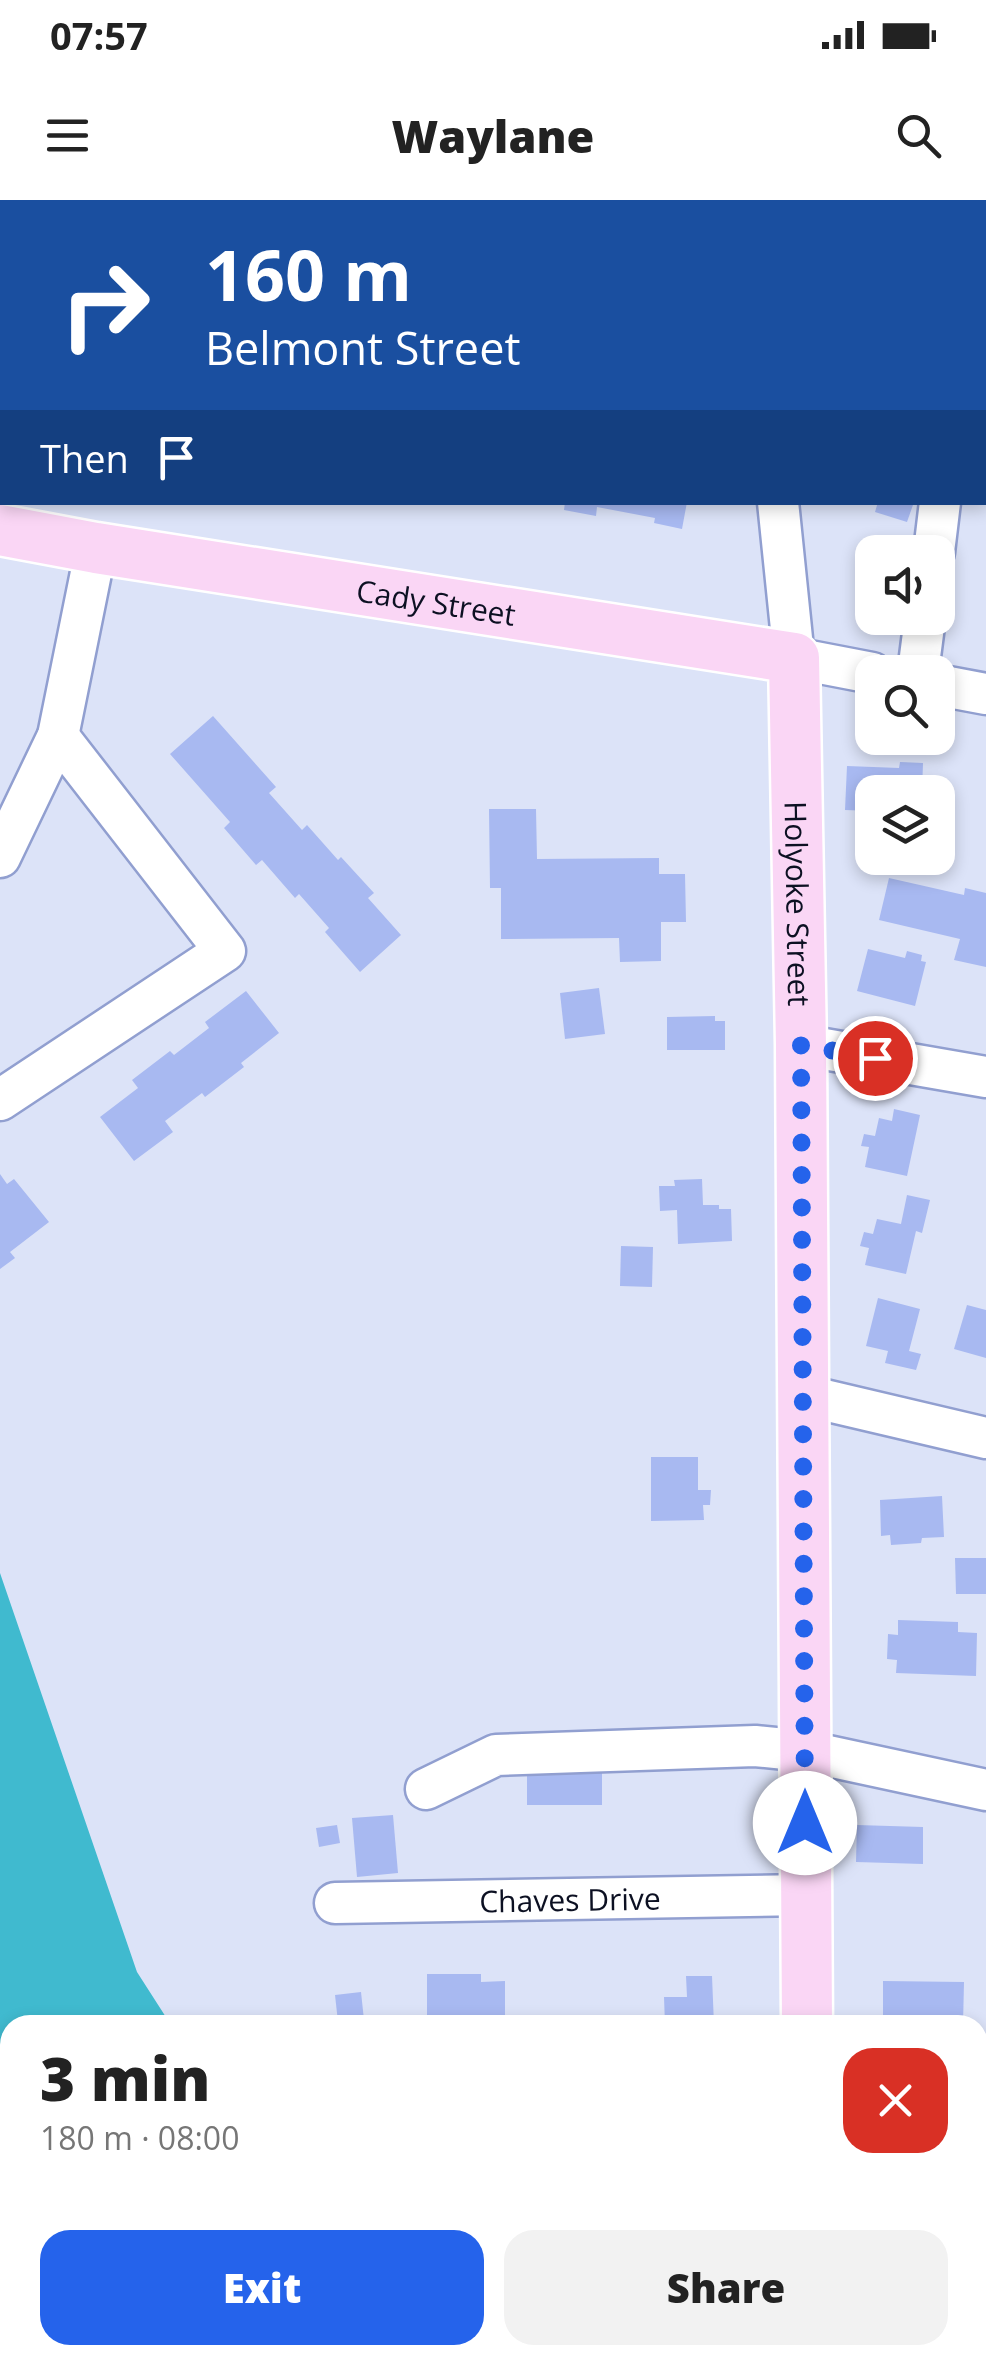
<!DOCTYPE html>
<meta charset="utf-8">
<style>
body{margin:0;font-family:"Open Sans",sans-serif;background:#f2f2f2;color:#222;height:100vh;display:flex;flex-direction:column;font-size:38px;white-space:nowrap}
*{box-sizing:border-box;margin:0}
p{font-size:32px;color:#767676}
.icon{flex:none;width:55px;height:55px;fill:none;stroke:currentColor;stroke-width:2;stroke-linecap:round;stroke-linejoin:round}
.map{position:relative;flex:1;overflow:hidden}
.sheet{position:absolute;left:0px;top:1815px;width:988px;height:350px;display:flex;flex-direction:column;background:#fff;border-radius:30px 30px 0 0;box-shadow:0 5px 15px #0003}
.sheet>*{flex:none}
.guide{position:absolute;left:0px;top:0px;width:988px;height:305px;box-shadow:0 5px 15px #0003;background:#1a4fa0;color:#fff;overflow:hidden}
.fabs{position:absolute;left:855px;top:335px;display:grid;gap:20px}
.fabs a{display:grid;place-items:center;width:100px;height:100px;border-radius:20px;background:#fff;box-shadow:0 5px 15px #0003;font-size:50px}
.pin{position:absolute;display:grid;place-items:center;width:85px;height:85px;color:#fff;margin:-42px;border:5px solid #fff;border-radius:50%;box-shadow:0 2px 10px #0007}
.me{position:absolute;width:110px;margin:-55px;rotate:0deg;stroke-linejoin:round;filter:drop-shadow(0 0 8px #0008)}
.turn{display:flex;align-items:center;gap:35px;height:210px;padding:0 40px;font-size:45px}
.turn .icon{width:130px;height:130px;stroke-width:2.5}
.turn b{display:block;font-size:70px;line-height:85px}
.then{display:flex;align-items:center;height:95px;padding:0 40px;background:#0003;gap:20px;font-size:38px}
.round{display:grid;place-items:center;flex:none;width:105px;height:105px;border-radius:30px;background:#f2f2f2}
.headline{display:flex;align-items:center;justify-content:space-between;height:170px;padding:0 40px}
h1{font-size:60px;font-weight:800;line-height:75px}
.cta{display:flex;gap:20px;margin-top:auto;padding:20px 40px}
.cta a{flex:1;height:115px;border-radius:30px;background:#2563eb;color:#fff;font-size:40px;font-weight:800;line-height:115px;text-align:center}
.cta a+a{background:#f2f2f2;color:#222}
.status{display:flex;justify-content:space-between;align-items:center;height:70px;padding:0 50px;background:#fff;direction:ltr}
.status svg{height:28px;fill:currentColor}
header{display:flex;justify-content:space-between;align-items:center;height:130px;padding:0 40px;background:#fff;font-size:45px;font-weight:800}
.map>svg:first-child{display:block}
</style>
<div class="status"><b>07:57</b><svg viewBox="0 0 49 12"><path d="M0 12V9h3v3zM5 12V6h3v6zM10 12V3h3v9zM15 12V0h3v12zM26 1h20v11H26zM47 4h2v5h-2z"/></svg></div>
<header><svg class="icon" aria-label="menu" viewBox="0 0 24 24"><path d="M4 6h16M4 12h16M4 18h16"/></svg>Waylane<svg class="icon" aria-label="search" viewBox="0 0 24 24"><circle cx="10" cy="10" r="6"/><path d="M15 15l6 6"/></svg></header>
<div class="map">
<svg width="986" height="2165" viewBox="0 0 986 2165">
<rect width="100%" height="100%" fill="#dce3f8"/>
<!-- water -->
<polygon fill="#40bacf" points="0,1373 137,1772 171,1825 10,1825 10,2155 378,2155 384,2165 0,2165"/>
<!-- building -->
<g fill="#a8b9f1">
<polygon points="565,302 687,302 682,329 654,323 655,318 597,307 596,316 564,310"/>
<polygon points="878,302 914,302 907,322 875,312"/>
<polygon points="213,516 276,587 269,593 302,630 307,625 338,660 341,657 374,693 368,698 401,735 360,772 325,732 329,728 299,694 295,698 262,660 256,665 224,628 230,622 170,554"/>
<polygon points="900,562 923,563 922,592 872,592 872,611 845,610 847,566 899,568"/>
<polygon points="489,609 536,609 537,659 659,658 659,674 685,674 686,722 661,722 661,761 620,762 619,738 501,739 501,688 490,688"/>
<polygon points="889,678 964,695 965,688 986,693 986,767 954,760 960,739 879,720"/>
<polygon points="868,749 905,758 907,751 922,755 921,761 926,762 915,806 857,791"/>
<polygon points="599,788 605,834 565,839 560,793"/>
<polygon points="246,791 279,833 241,863 244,867 205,897 202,893 165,921 173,932 134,961 100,917 138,888 132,880 170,851 174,855 209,828 205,822"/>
<polygon points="715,816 715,821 725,821 725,850 667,850 667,817"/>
<polygon points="894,909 920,915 907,976 865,967 869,947 861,946 864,934 875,936 879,918 892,921"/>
<polygon points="0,974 7,984 14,979 49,1022 10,1052 15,1058 0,1069"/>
<polygon points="702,979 703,1005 719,1005 719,1009 731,1009 732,1041 678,1044 677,1010 660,1011 659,986 675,986 674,980"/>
<polygon points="907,995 930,1000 922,1033 916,1031 906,1074 865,1065 869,1048 860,1046 864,1032 873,1034 877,1019 901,1024"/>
<polygon points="621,1046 653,1047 652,1087 620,1086"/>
<polygon points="878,1098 920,1109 909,1151 921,1154 916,1170 885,1163 888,1151 866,1146"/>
<polygon points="967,1105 986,1110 986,1158 954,1149"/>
<polygon points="651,1257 698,1257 698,1290 711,1290 710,1305 703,1305 704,1320 651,1321"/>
<polygon points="942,1296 944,1337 922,1338 921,1343 891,1345 890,1335 881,1336 880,1300"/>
<polygon points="955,1358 986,1358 986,1394 956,1394"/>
<polygon points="898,1420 958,1422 958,1432 977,1433 976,1476 896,1473 897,1460 887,1459 888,1434 898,1435"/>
<polygon points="527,1562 602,1567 602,1605 527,1605"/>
<polygon points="393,1615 398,1673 357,1677 352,1618"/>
<polygon points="337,1625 340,1643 319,1647 316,1628"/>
<polygon points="857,1625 923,1627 923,1664 856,1662"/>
<polygon points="427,1774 481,1774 481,1782 505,1781 505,1823 427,1823"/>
<polygon points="686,1776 712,1776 714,1825 665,1825 664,1797 687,1797"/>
<polygon points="883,1781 964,1782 963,1825 883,1825"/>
<polygon points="361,1792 364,1820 338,1822 335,1795"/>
</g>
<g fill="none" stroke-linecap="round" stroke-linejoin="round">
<defs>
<g id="minor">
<polyline points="742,0 743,2"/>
<polyline points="778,302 794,458 872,473"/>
<polyline points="934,352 940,302"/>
<polyline points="918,472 925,418"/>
<polyline points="938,485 986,494"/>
<polyline points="0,657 58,536 96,348"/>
<polyline points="801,845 986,877"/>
<polyline points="0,900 225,751 58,536"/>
<polyline points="803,1195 986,1238"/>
<polyline points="426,1589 496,1555 755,1546 805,1551 986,1590"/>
<path id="s1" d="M335,1703L805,1695"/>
<polyline points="978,1968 986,1970"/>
</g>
<g id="major">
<path id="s2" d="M0,330L96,348L794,458L801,845L807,1825"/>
<polyline points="818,2155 819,2165"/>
</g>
</defs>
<!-- minor casing -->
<use href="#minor" stroke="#919fd0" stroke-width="45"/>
<!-- major casing -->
<use href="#major" stroke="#fff" stroke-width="55"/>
<!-- minor -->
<use href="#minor" stroke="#fff" stroke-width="40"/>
<!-- major -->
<use href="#major" stroke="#fad6f5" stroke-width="50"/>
</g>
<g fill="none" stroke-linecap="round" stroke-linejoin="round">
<!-- route -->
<polyline stroke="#2563eb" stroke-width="18" stroke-dasharray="0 32.4" points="805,1623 801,845 875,858"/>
</g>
<g text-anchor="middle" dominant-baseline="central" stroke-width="10" stroke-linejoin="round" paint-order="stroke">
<!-- street labels -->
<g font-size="30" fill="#0c1022" stroke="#edf0fb">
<text stroke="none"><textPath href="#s2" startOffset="442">Cady Street</textPath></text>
<text stroke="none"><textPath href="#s2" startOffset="1050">Holyoke Street</textPath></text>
<text stroke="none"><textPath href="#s1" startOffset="235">Chaves Drive</textPath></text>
</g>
</g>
</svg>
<div class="fabs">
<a><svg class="icon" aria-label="sound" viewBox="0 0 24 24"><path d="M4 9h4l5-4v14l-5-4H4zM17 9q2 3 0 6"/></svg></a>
<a><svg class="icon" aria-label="search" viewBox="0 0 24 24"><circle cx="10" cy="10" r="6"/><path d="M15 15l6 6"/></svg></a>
<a><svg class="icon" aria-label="layers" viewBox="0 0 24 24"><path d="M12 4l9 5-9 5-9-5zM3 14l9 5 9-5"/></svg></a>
</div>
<div class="pin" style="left:875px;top:858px;background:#d93025"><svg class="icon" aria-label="arrive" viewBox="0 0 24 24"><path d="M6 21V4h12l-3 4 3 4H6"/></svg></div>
<svg class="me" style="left:805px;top:1623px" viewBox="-20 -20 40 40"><circle r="19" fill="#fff"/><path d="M0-13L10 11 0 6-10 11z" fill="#2563eb"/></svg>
<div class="guide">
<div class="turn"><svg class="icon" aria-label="right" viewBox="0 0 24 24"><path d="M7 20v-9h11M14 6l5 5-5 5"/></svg><div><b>160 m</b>Belmont Street</div></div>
<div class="then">Then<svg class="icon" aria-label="arrive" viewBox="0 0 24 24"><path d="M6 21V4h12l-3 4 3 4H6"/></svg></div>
</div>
<section class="sheet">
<div class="headline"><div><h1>3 min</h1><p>180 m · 08:00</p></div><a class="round" style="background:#d93025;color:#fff"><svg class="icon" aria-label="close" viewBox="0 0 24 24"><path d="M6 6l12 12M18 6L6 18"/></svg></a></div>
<div class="cta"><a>Exit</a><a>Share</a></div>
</section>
</div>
